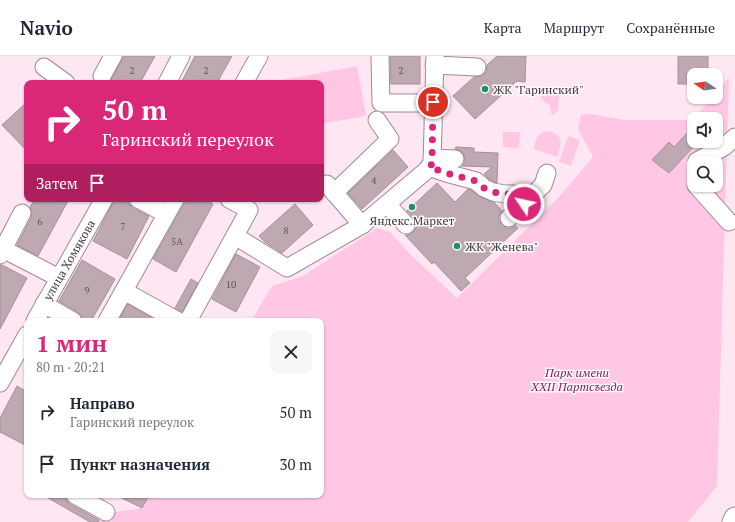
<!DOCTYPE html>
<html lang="ru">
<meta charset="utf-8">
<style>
body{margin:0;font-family:"PT Serif",serif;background:#f6f6f7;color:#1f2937;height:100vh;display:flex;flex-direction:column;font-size:15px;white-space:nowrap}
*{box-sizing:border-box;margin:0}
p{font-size:13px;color:#747a83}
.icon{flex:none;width:22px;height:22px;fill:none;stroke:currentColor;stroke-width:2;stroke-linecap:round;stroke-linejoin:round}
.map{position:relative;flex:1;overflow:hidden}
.drawer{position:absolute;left:24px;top:262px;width:300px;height:180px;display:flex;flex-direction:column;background:#fff;border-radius:8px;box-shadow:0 1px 3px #0004}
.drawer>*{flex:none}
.hud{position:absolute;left:24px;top:24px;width:300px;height:122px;border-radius:8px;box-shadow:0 1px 3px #0004;background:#db2777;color:#fff;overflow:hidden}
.needle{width:26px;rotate:283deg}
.buttons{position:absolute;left:687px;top:12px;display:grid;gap:8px}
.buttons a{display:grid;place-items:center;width:36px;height:36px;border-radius:8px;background:#fff;box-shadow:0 1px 3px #0004;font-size:20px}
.pin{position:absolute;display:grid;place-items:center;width:34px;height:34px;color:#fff;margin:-17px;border:2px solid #fff;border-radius:50%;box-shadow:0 1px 4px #0007}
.me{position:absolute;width:44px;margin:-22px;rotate:304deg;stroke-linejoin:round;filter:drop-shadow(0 0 3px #0008)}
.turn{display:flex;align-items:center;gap:14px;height:84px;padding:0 12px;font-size:18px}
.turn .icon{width:52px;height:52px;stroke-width:2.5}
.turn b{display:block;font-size:28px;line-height:34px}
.then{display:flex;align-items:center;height:38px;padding:0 12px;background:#0003;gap:8px;font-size:15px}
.round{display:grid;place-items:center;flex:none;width:42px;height:42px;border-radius:8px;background:#f6f6f7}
.head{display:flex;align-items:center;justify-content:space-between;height:68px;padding:0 12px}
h1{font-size:24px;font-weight:700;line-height:30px;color:#db2777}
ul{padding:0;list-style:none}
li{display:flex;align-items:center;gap:12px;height:52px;padding:0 12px}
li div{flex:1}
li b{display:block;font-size:15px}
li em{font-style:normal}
header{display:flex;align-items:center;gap:24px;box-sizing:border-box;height:56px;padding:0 20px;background:#fff;border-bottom:1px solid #e0e1e3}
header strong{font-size:19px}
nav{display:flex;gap:22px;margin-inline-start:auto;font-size:14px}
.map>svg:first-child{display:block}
</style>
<header>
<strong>Navio</strong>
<nav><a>Карта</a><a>Маршрут</a><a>Сохранённые</a></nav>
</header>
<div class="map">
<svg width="735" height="466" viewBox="0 0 735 466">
<rect width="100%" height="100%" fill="#fee7f2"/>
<!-- green -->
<g fill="#ffc7e3" fill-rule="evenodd">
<polygon points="357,10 366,60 321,68 321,27 272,27 272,26"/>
<path d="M729,21L717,430L688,466H98L103,458L142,452L149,439H321V265H251L272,230L303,220L377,172L390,176L412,200L457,242L559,141L593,101L578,73L581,59L590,58L625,64H693L712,41H716V37ZM694,63H716V85H694ZM694,107H716V129H694Z"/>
<path d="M545,31L553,32L557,34L559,37L558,54L553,59C550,55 551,51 549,49C548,48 547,48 546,47C542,45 542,42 540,38L542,33Z"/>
<path d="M547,75C564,78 562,87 557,101L534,93C536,82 536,78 547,75Z"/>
<polygon points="503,76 520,76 519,92 503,91"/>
<polygon points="568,80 580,84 571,110 559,106"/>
</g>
<!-- building -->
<g fill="#bea9b3" stroke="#a5909a">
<polygon points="124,0 155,0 140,27 109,27"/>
<polygon points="195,0 232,0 217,27 181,27"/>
<polygon points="390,0 420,0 420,28 391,28"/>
<polygon points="497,0 526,0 525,26 517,25 475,63 453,40 474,21 482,20 486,16 487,9"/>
<polygon points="678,0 708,0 708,19 694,19 694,28 678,28"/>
<polygon points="27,46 27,95 2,69"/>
<polygon points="694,70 694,90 669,117 652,104 669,86 674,91"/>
<polygon points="456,91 474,92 474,96 498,97 497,127 489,123 484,118 492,111 462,110 464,108 465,104 464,99 461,95 455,93"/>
<polygon points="393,94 408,111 362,153 348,137"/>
<polygon points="437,127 455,146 468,133 471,134 480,141 494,146 502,155 499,160 499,165 502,169 507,172 511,172 515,170 518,172 465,222 470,227 461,235 434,206 432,208 405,179 408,179 412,177 416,172 416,167 414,163 407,155"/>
<polygon points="35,143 69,143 38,200 17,189 31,162 32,156 30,151"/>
<polygon points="115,143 128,143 129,148 133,152 149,160 127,203 93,185"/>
<polygon points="185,143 204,143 213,148 176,216 153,203 184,148"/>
<polygon points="295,148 313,169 282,197 265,186 259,180"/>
<polygon points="236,198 260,211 236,256 212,243"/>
<polygon points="82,204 115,223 91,265 87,265 82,262 81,260 78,256 59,245"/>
<polygon points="0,209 2,209 27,222 0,273"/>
<polygon points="191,223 198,227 182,256 175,252"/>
<polygon points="128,248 157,265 118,265"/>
<polygon points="17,330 27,336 27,390 0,376 0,362"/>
<polygon points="43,439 65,439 66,444 70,448 99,464 98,466 90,466"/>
<polygon points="116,439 149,439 142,452"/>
</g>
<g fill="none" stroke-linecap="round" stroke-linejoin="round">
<defs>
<g id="minor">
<polyline points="380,0 381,47 419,47 433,46"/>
<polyline points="434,9 477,11"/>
<polyline points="44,11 66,27"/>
<polyline points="102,20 113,0"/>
<polyline points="167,27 181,0"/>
<polyline points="244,27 259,0"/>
<polyline points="432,102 455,103"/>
<polyline points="697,107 697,105 724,91 735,81"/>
<polyline points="429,111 446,117 476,125 484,132 493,136 505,138 514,138 524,148"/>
<polyline points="327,128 362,169"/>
<polyline points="696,129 729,166"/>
<polyline points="334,137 390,83 377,64"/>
<polyline points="138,143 166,158"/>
<polyline points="387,148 406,169"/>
<polyline points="509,162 543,129 547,117"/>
<polyline points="235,180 287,212 362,169 428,113 432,108 435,0"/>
<polyline points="3,193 59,222"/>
<polyline points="0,199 22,157"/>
<polyline points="124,235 178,265"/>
<polyline points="44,248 73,265"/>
<polyline points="35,265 104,143"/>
<polyline points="107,265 175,143"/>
<polyline points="188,265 249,154 229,143"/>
<polyline points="0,327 27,279"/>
<polyline points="75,439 106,456"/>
</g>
<polyline id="major" points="733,466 735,462"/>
</defs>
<!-- minor casing -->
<use href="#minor" stroke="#9e8a94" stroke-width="19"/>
<!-- major casing -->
<use href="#major" stroke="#9e8a94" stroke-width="23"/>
<!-- minor -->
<use href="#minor" stroke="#fff" stroke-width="17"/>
<!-- major -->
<use href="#major" stroke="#fff" stroke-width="21"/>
</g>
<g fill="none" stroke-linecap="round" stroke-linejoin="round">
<!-- route -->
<polyline stroke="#db2777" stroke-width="7" stroke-dasharray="0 12.6" points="433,46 432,108 429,111 446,117 476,125 484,132 493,136 505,138 514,138 524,148"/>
</g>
<!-- markers -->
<g fill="#238e6c" stroke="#fffafc" stroke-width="1.5">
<circle cx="485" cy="33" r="4"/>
<circle cx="412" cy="151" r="4"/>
<circle cx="457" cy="190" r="4"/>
</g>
<g text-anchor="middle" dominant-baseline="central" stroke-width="3" stroke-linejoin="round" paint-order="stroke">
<!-- number labels -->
<g font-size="10" fill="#61555b">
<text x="132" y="14">2</text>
<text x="206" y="14">2</text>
<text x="401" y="14">2</text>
<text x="374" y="124">4</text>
<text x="40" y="165">6</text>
<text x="123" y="170">7</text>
<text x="286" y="174">8</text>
<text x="177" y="185">5А</text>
<text x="231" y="228">10</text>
<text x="87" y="234">9</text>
</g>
<!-- poi labels -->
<g font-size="12" fill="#42393e" stroke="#fffafc" text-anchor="start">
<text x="493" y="33">ЖК "Гаринский"</text>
<text x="412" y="164" text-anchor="middle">Яндекс.Маркет</text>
<text x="465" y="190">ЖК "Женева"</text>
</g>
<!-- street labels -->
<g font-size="12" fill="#42393e" stroke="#fffafc">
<text transform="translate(69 204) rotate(-60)">улица Хомякова</text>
</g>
<!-- park labels -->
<g font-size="12" font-style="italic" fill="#801f5c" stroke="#fffafc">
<text x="577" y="316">Парк имени<tspan x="577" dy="14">XXII Партсъезда</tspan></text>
</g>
</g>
</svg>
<div class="buttons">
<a><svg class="needle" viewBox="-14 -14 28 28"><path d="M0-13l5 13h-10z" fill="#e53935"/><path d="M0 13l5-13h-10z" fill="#747a83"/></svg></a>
<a><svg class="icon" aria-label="sound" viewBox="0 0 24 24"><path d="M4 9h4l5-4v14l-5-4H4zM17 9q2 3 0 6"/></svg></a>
<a><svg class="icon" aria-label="search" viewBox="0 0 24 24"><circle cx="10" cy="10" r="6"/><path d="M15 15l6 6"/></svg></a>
</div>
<div class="pin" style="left:433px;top:46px;background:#d93025"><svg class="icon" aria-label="arrive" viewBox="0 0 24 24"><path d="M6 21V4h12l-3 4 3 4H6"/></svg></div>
<svg class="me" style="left:524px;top:148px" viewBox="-20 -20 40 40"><circle r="17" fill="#db2777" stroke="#fff" stroke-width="3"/><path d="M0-11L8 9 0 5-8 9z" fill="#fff"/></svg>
<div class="hud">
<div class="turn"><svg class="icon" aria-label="right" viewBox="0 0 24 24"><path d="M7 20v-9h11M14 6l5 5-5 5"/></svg><div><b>50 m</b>Гаринский переулок</div></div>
<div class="then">Затем<svg class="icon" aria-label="arrive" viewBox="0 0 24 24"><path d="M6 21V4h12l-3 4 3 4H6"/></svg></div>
</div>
<section class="drawer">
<div class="head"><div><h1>1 мин</h1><p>80 m · 20:21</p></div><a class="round"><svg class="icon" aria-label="close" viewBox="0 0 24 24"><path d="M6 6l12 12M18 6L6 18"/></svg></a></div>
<ul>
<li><svg class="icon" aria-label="right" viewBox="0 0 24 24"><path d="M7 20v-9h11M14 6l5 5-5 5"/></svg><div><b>Направо</b><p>Гаринский переулок</p></div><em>50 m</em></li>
<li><svg class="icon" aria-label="arrive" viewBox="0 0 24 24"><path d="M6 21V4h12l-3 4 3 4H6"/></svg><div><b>Пункт назначения</b></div><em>30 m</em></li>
</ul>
</section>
</div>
